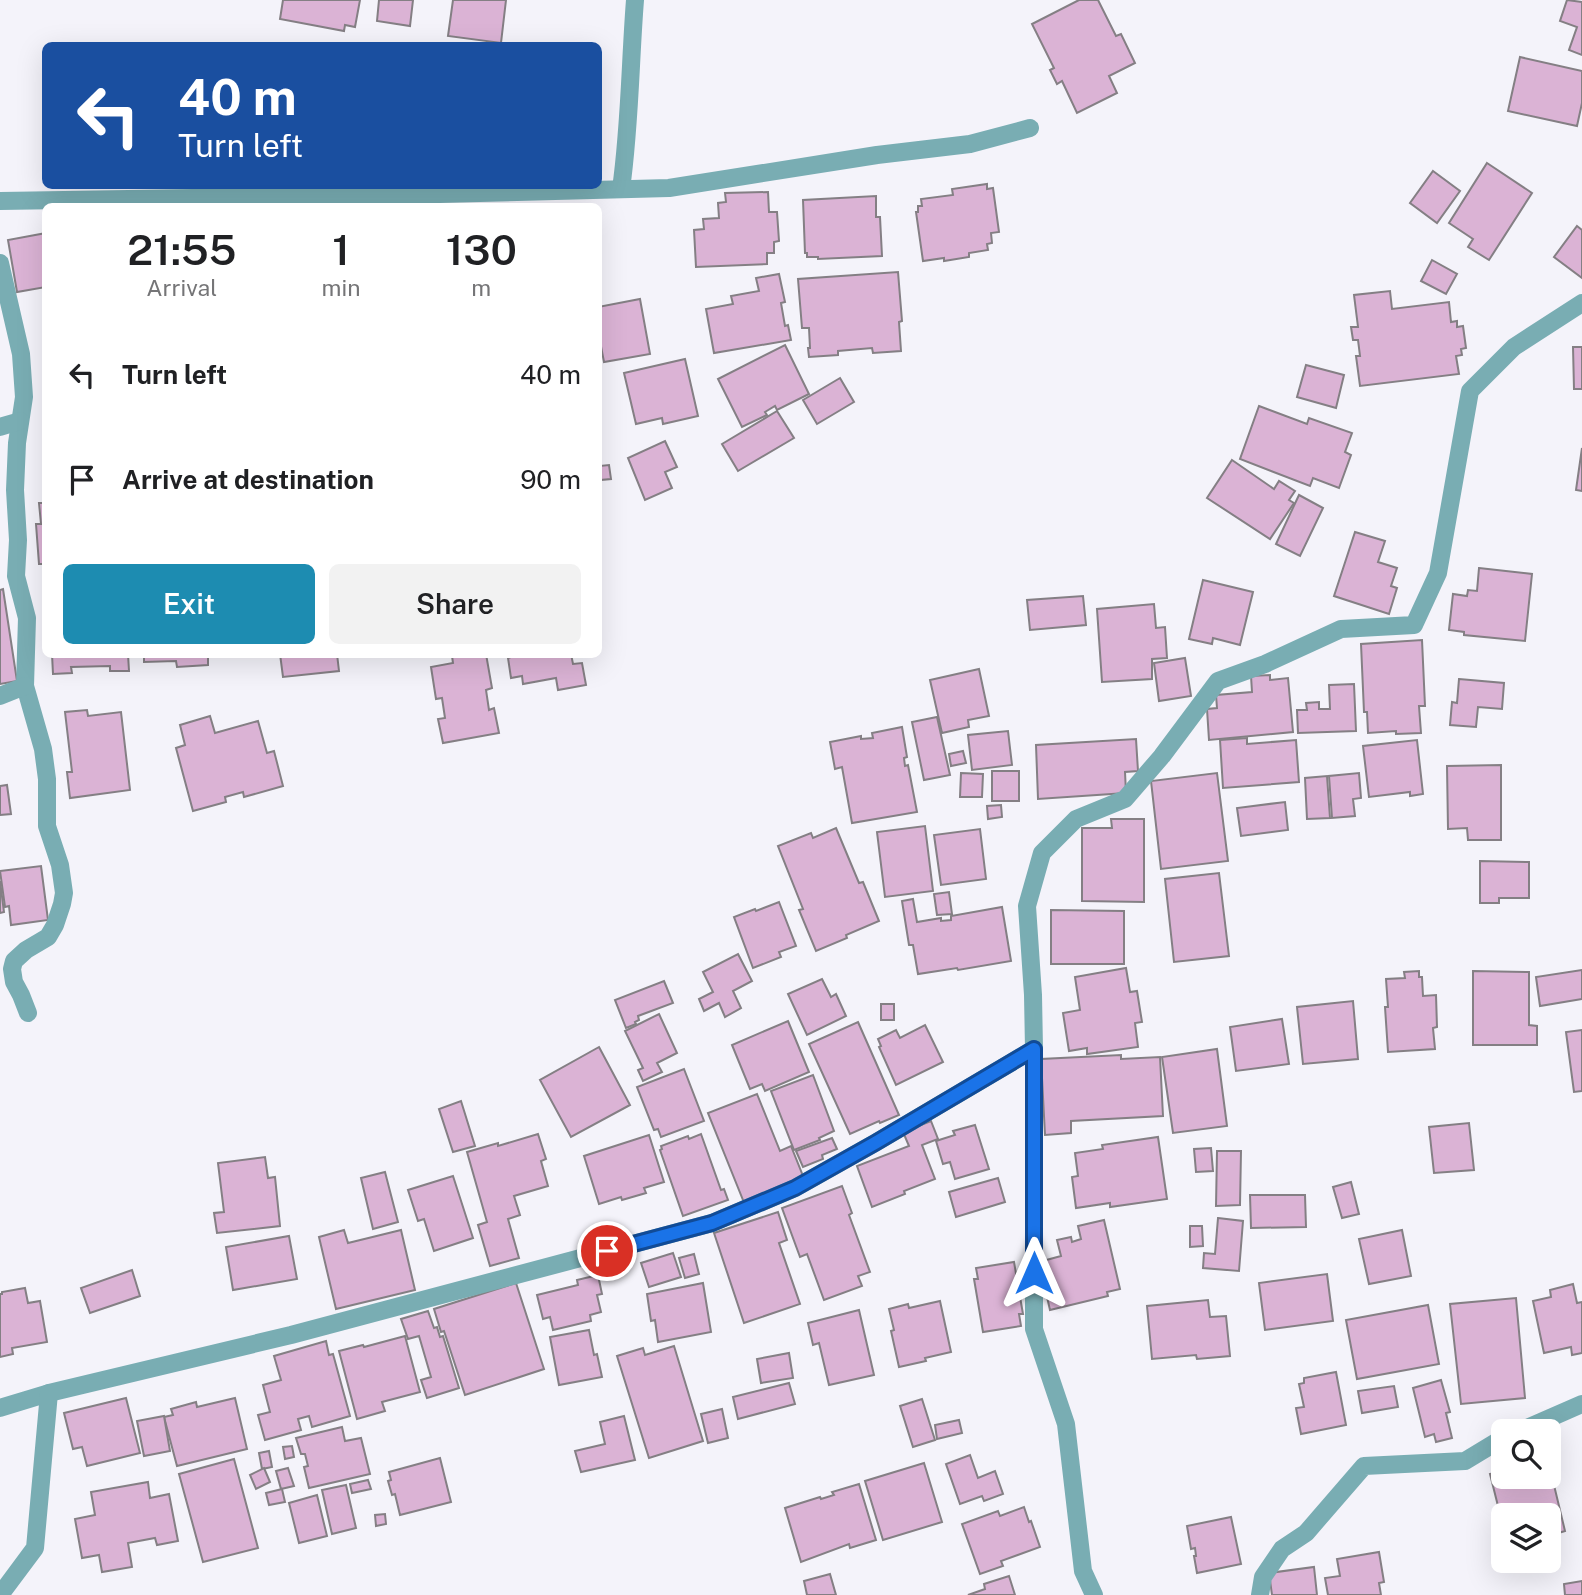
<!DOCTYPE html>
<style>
body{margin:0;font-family:"Public Sans",sans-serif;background:#f2f2f2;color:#202124;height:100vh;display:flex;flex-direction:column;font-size:26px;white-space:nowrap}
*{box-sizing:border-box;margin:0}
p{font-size:23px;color:#757577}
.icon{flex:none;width:38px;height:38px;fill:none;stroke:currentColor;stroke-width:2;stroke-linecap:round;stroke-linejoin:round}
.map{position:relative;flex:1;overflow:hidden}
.panel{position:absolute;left:42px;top:203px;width:560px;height:455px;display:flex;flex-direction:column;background:#fff;border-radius:10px;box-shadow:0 7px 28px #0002}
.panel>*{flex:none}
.banner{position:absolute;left:42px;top:42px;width:560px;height:147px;border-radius:10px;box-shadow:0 7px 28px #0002;background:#1a4fa0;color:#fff;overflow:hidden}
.controls{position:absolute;left:1491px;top:1419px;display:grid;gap:14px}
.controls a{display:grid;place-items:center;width:70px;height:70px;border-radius:10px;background:#fff;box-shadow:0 7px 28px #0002;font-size:35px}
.pin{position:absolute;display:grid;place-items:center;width:60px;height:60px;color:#fff;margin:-30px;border:4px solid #fff;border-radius:50%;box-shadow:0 2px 7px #0007}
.me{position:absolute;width:77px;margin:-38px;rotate:0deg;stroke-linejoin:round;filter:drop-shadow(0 0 5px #0008)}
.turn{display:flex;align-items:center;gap:24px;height:147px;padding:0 21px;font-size:32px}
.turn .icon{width:91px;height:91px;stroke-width:2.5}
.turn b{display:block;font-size:49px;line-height:60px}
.eta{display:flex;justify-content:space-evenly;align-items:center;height:119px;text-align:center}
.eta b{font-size:42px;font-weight:600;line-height:49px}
.action{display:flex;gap:14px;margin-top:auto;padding:14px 21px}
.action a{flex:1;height:80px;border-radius:10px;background:#1d8cb1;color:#fff;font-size:28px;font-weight:600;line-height:80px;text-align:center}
.action a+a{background:#f2f2f2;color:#202124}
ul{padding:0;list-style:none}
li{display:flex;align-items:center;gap:21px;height:105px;padding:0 21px}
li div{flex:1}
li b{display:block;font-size:26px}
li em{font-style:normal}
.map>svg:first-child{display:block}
</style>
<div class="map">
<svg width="1582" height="1595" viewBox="0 0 1582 1595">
<rect width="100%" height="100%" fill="#f4f3fa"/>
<!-- building -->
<g fill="#dbb3d5" stroke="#847f84" stroke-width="2">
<polygon points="283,0 360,0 355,27 345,25 344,31 280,19"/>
<polygon points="379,0 413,0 410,26 377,21"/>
<polygon points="453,0 506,0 501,43 448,36"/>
<polygon points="1079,0 1098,0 1116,36 1121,34 1135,63 1109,76 1117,93 1077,113 1062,81 1057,84 1050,70 1054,68 1032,24"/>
<polygon points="1567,0 1582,2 1582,55 1569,50 1577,27 1560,21"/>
<polygon points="1520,57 1582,71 1582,103 1577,126 1508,111"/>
<polygon points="1487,163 1532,193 1489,260 1468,247 1473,239 1449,223"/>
<polygon points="1433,171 1460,191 1437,223 1410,203"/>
<polygon points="987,184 987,189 993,188 999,232 991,233 992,243 987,244 988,250 969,253 969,257 944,261 944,258 923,261 916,212 918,212 918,206 922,206 921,199 953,195 952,189"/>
<polygon points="768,192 769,212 777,212 779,241 774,242 774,253 767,253 767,264 696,267 694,230 704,229 703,219 719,218 718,203 726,202 725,193"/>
<polygon points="876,196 876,217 880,217 882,256 818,259 818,257 807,257 807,253 805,253 803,200"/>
<polygon points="1577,226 1582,230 1582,278 1554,257"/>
<polygon points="46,233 46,287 17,292 8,240"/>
<polygon points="1432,260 1457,274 1446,294 1421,281"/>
<polygon points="898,272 902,321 899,322 901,351 873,353 872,348 838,351 838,355 809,357 808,348 810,348 809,328 802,328 798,279"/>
<polygon points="779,274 785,302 781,303 785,326 788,325 791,340 714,353 706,309 733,304 731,296 759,291 756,278"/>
<polygon points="1390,291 1392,309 1449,302 1451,322 1457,321 1457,327 1463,326 1466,348 1461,349 1462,355 1456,356 1459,374 1360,386 1356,356 1360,356 1358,340 1353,340 1351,327 1358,327 1354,295"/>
<polygon points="640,299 650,354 604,362 598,331 598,307"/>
<polygon points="785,345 809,394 777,410 775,406 765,412 767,415 742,427 718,379"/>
<polygon points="1573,347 1582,347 1582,389 1574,389"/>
<polygon points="685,359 698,416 663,424 662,418 636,424 624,373"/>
<polygon points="1306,365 1344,375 1336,408 1297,397"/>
<polygon points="840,378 854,402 817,424 803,400"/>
<polygon points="1259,406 1307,424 1309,418 1352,433 1345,452 1351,455 1339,488 1313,478 1310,486 1240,459"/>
<polygon points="777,411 794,438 738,471 722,444"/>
<polygon points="665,441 677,467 665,472 672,488 645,500 628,458"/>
<polygon points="1582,448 1582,491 1576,490"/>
<polygon points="598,453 600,466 609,465 611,479 601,480 601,485 598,486"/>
<polygon points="1232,460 1274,489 1279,481 1295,491 1289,500 1294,503 1270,539 1207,498"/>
<polygon points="1299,495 1323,508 1300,556 1276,544"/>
<polygon points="39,503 46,503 46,564 39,564 36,524 41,524"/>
<polygon points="1355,532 1385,541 1378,562 1397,568 1391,586 1397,588 1389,614 1334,596"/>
<polygon points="1479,568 1532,574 1525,641 1464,635 1464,632 1449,630 1453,594 1467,596 1468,590 1477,591"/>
<polygon points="1203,580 1253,592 1240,645 1213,638 1212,644 1189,639"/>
<polygon points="3,589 17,681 0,684 0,590"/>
<polygon points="1083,596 1086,625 1030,630 1027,600"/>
<polygon points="1154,604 1156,628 1165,627 1167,658 1152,659 1152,679 1102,682 1097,609"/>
<polygon points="1422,640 1425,706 1419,706 1421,733 1396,734 1396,731 1368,733 1367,712 1364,712 1361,644"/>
<polygon points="52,654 128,654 129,671 110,671 110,666 71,667 72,673 53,674"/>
<polygon points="144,654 208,654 208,665 177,667 176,661 144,662"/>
<polygon points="280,654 337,654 339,671 283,677"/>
<polygon points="462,654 486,654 492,688 486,690 489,710 494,708 499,733 443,743 438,719 445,718 442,698 436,699 431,667 453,663 452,656"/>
<polygon points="520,654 571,654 573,664 582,663 586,685 558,690 556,678 523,684 522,676 511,678 508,658"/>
<polygon points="1185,658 1191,696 1159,701 1154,663"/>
<polygon points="979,669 989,716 968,720 969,727 942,733 930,680"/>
<polygon points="1270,675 1270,680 1288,678 1293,732 1209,740 1207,709 1217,708 1216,695 1252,692 1251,676"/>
<polygon points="1459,679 1504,683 1502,709 1478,707 1476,727 1450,725 1452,702 1457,703"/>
<polygon points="1354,684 1356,731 1298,733 1297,710 1307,710 1306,703 1319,702 1319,709 1330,709 1329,685"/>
<polygon points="87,710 88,716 121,712 130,790 70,798 67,772 72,772 65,712"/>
<polygon points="210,716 215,733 258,721 267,753 274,751 283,786 244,797 243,792 225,797 226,802 193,811 176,748 185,745 180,725"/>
<polygon points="937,717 950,775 924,780 912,722"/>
<polygon points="902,727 907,757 904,758 905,766 908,765 917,812 852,823 842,767 835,769 830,742 861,736 861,739 873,738 872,733"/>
<polygon points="1008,731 1012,765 972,770 968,735"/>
<polygon points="1247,738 1247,744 1296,740 1299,782 1223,788 1220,740"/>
<polygon points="1136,739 1138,771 1125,772 1126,793 1038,799 1036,745"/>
<polygon points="1417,740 1423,794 1410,796 1410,792 1369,797 1363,746"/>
<polygon points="963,751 966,763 951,766 949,754"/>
<polygon points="1501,765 1501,840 1468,840 1467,828 1448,829 1447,766"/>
<rect x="992" y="771" width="27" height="30"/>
<polygon points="961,773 983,774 982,797 960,797"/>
<polygon points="1217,773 1228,861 1161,869 1151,781"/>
<polygon points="1359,773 1361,798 1353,799 1355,816 1332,818 1329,776"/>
<polygon points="1327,776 1330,818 1307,819 1305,778"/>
<polygon points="7,785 11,814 0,815 0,786"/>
<polygon points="1285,802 1288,830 1241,836 1237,808"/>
<polygon points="1001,805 1002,817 988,819 987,806"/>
<polygon points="1111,819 1144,819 1144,902 1082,901 1082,828 1112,828"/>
<polygon points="925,826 933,891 885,897 877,832"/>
<polygon points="836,828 859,883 863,882 879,921 846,935 847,938 816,951 799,910 803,909 778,846 811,833 813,838"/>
<polygon points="980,829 986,879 941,885 934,835"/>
<polygon points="1480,861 1529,862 1529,898 1499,898 1499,903 1480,903"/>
<polygon points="41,866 48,920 11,925 9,906 5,907 0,871"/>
<polygon points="1219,873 1229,956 1174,962 1165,879"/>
<polygon points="0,881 4,912 0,913"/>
<polygon points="949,892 952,914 937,915 934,894"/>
<polygon points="913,899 917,922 941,918 941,921 951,920 951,916 1002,907 1011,961 958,970 957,968 918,974 913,945 909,945 902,901"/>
<polygon points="779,902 796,946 779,952 781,957 753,968 734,917 755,909 756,911"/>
<polygon points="1051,910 1124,911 1124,964 1051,964"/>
<polygon points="738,954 752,981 733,991 741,1008 725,1017 719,1003 704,1011 699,999 713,992 703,972"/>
<polygon points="1126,968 1130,992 1137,991 1142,1022 1135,1023 1138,1047 1087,1054 1087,1048 1069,1051 1063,1013 1080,1010 1075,977"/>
<polygon points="1582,970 1582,999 1540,1006 1536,977"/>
<polygon points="1419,971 1419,977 1422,977 1423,996 1436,995 1437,1027 1433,1028 1435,1049 1388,1052 1385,1007 1388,1007 1386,979 1405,978 1404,972"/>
<polygon points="1473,971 1529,972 1529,1025 1537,1026 1537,1045 1473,1045"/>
<polygon points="822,979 831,997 836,994 846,1016 807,1035 788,994"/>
<polygon points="664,981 673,1003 638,1016 639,1020 635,1022 636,1024 626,1028 615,1000"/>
<polygon points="1353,1001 1358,1059 1303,1064 1297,1007"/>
<rect x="881" y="1004" width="13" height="16"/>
<polygon points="659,1014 677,1053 657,1063 662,1072 643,1081 638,1070 643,1068 625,1031"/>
<polygon points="1282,1019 1289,1064 1236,1071 1230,1027"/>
<polygon points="788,1021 809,1072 765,1091 762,1084 750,1089 732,1045"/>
<polygon points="858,1022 899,1115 880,1123 879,1121 850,1134 809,1044"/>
<polygon points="925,1025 943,1062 896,1085 879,1047 881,1046 878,1039 896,1030 900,1038"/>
<polygon points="1582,1030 1582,1091 1574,1092 1566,1032"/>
<polygon points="599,1047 630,1105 571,1137 540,1080"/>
<polygon points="1217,1049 1227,1126 1173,1133 1162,1057"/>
<polygon points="1121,1055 1121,1059 1160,1057 1163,1116 1071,1121 1071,1133 1045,1135 1041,1059"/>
<polygon points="684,1069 704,1121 661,1137 658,1129 654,1130 637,1087"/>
<polygon points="813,1075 834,1131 819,1138 820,1140 794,1150 771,1091"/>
<polygon points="757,1094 780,1151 791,1146 805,1181 745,1205 708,1113"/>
<polygon points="461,1101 475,1146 453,1152 439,1109"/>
<polygon points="931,1121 938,1139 922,1145 935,1179 904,1191 905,1194 872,1207 857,1166 909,1146 903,1132"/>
<polygon points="1469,1123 1474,1170 1434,1173 1429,1127"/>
<polygon points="975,1125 989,1169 955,1179 950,1162 943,1164 936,1141 955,1135 953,1131"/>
<polygon points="538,1134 546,1159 541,1161 548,1186 514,1196 520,1215 508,1219 519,1258 490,1266 478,1225 487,1222 467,1152 498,1143 498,1146"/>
<polygon points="701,1134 721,1190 724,1189 728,1200 683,1216 660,1150 662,1149 661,1146 688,1136 689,1139"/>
<polygon points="649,1135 664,1182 644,1188 646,1193 622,1200 621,1197 599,1204 584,1156"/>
<polygon points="1158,1137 1167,1199 1110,1207 1110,1203 1076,1208 1072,1177 1078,1176 1075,1153 1103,1149 1102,1145"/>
<polygon points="832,1138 837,1149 822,1155 823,1159 803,1167 796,1151"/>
<polygon points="1211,1148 1213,1171 1196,1172 1194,1149"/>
<polygon points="1217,1151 1241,1151 1240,1205 1216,1206"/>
<polygon points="265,1157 268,1178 275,1177 280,1226 217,1233 214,1213 224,1212 218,1163"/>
<polygon points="385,1172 398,1222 373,1229 361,1178"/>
<polygon points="453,1176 473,1238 434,1251 424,1219 418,1221 408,1190"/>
<polygon points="998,1178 1005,1202 956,1217 949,1192"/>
<polygon points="1351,1182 1359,1214 1342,1218 1333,1187"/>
<polygon points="842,1186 852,1213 849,1215 870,1272 858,1276 862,1286 824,1300 807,1254 800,1257 782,1208"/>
<polygon points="1250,1195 1305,1195 1306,1227 1251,1228"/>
<polygon points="778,1212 787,1240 779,1243 800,1304 744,1323 714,1233"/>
<polygon points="1218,1218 1243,1221 1239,1271 1203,1268 1204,1253 1215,1254"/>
<polygon points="1104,1220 1120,1289 1107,1292 1108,1296 1050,1310 1039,1262 1061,1256 1057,1240 1071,1237 1072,1242 1081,1239 1078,1226"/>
<polygon points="1190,1226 1202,1226 1203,1246 1190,1247"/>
<polygon points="344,1230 348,1243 401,1230 415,1290 336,1309 319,1237"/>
<polygon points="1402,1230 1411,1276 1369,1284 1359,1239"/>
<polygon points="289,1236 297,1279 233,1290 226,1247"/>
<polygon points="673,1253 681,1277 649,1287 641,1263"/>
<polygon points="694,1254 699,1274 685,1278 679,1258"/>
<polygon points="1014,1262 1023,1314 1019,1314 1021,1326 983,1332 974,1279 978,1279 976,1268"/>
<polygon points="132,1270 140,1296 90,1313 81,1288"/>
<polygon points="1327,1274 1333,1321 1265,1330 1259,1283"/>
<polygon points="598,1275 602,1294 597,1295 601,1312 590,1315 591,1321 553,1330 550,1317 543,1319 537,1295 578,1285 577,1280"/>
<polygon points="516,1283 544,1369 465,1395 444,1331 441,1332 434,1309"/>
<polygon points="703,1283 711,1332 658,1342 655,1320 651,1321 647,1294"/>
<polygon points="1573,1284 1577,1303 1582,1302 1582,1353 1572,1355 1571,1347 1544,1353 1533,1301 1551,1297 1550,1290"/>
<polygon points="25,1288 28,1303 40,1301 47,1342 12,1348 13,1354 0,1357 0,1294 2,1294 2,1292"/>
<polygon points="1516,1298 1525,1398 1461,1404 1450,1304"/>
<polygon points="1208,1300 1210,1317 1226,1316 1230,1356 1197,1359 1196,1355 1152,1359 1147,1306"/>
<polygon points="940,1301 951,1352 925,1358 926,1361 899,1367 891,1331 894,1330 889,1309 908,1304 909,1308"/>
<polygon points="1428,1305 1439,1364 1357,1379 1346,1320"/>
<polygon points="859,1310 874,1375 829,1385 819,1343 813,1345 808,1323"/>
<polygon points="428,1311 434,1328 437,1327 440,1337 443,1336 459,1388 427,1398 421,1380 431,1377 419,1336 408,1339 401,1319"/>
<polygon points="589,1330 594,1355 597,1354 602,1377 559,1385 550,1337"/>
<polygon points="405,1336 420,1392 382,1402 385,1411 357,1419 339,1351 363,1345 364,1347"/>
<polygon points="326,1341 329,1355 333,1354 350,1416 312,1427 309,1416 298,1419 301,1430 265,1440 258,1415 270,1412 263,1385 281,1380 274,1356"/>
<polygon points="674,1346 703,1441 649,1458 617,1356 643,1348 645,1355"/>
<polygon points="789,1353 793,1378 761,1383 757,1359"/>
<polygon points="1336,1372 1346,1425 1301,1434 1296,1408 1304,1407 1299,1384 1304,1383 1304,1378"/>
<polygon points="1441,1380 1450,1412 1446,1413 1452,1438 1436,1442 1434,1434 1425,1437 1413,1388"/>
<polygon points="789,1383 795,1404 738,1419 733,1397"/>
<polygon points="1394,1386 1398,1407 1362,1413 1358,1391"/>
<polygon points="126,1398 140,1453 87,1466 82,1447 73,1449 64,1413"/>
<polygon points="235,1398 247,1449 177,1466 164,1417 173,1415 171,1409 196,1402 197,1407"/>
<polygon points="922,1399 935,1440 913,1447 900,1406"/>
<polygon points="722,1409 728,1438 708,1443 701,1414"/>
<polygon points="164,1416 170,1451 144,1456 137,1421"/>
<polygon points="624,1416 635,1460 581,1472 575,1451 605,1444 600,1422"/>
<polygon points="959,1420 962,1433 937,1439 935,1425"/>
<polygon points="342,1427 345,1441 361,1438 370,1474 309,1488 304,1467 308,1466 305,1454 301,1454 296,1438"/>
<polygon points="292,1446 294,1457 285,1459 283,1447"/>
<polygon points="269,1451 272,1467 262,1469 259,1453"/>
<polygon points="970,1455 978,1478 995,1471 1003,1494 984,1501 982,1496 960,1504 946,1464"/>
<polygon points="440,1458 451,1502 400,1515 395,1494 392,1495 388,1481 391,1480 389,1472"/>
<polygon points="234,1459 258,1548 203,1562 179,1474"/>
<polygon points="924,1463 942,1522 883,1540 865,1481"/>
<polygon points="264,1468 270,1482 256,1489 250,1475"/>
<polygon points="288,1468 294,1486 281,1489 276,1471"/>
<polygon points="1503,1471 1503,1477 1549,1476 1550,1481 1553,1481 1565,1531 1549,1536 1549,1516 1503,1516 1503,1526 1490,1474"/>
<polygon points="368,1480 371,1489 352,1493 350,1484"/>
<polygon points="148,1482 150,1498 169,1494 178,1541 157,1545 155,1538 128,1543 132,1567 102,1572 99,1555 82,1558 75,1519 95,1515 91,1492"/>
<polygon points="859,1484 876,1540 850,1548 849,1544 801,1562 785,1508 820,1497 821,1499 834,1495 832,1492"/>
<polygon points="346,1485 356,1528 332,1534 322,1490"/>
<polygon points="282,1489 285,1502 269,1505 266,1493"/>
<polygon points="317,1495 327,1536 299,1543 289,1503"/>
<polygon points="1024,1507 1029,1522 1031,1521 1040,1547 1001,1561 1003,1566 980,1574 962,1524 998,1511 1000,1516"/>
<polygon points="385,1514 386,1524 376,1526 375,1515"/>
<polygon points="1231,1517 1241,1564 1197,1573 1194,1556 1196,1556 1195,1548 1191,1549 1187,1526"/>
<polygon points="1379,1552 1384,1582 1379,1583 1381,1595 1328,1595 1325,1578 1340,1576 1337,1559"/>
<polygon points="1314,1567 1317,1595 1272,1595 1269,1573"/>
<polygon points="830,1574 836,1595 807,1595 804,1581"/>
<polygon points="1009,1576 1015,1595 968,1595 985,1589 984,1584"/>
<polygon points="1582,1581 1582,1595 1565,1595 1564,1584"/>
</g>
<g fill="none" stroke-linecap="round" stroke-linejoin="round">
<!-- street -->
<g stroke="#79adb3" stroke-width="18">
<path d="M621,189C630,126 630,63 635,0"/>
<polyline points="0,201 440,194 669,188 877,155 970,144 1030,128"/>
<polyline points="0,263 21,354 24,397 17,443 15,490 18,540 16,576 27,618 25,686 43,749 47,779 47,826 60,865 64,893 62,904 55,925 48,937 26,950 14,961 12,969 14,982 21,995 28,1013"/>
<polyline points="0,427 20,421"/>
<polyline points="0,696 25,686"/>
<polyline points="0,1408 49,1393"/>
<polyline points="1518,1432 1582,1404"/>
<polyline points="0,1595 35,1548 49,1393 291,1335 712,1223 795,1188 875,1143 1034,1049"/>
<polyline points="1094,1595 1083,1571 1066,1424 1034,1329 1034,1049 1033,995 1027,906 1042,853 1076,819 1125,799 1162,756 1218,681 1265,664 1341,629 1414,625 1438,573 1470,391 1514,347 1582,303"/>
<polyline points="1260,1595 1263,1577 1282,1549 1306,1533 1364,1466 1465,1461 1503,1438"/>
</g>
</g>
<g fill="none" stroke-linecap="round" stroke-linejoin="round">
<defs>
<polyline id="route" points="607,1251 712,1223 795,1188 875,1143 1034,1049 1034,1273"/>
</defs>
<!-- route casing -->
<use href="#route" stroke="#114b97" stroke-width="18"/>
<!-- route -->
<use href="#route" stroke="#1a73e8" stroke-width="12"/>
</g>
</svg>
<div class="controls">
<a><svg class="icon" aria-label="search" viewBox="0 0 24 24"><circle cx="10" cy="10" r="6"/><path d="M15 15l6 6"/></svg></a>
<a><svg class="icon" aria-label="layers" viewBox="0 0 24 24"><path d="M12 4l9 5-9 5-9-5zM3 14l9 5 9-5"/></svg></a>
</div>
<div class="pin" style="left:607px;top:1251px;background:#d93025"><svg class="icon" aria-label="arrive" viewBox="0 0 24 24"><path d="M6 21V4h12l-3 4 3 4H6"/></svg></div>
<svg class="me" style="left:1034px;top:1273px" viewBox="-20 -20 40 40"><path d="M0-17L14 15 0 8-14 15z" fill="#1a73e8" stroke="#fff" stroke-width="4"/></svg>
<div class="banner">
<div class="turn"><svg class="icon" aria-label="left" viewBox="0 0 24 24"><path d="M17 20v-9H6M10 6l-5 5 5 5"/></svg><div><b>40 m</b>Turn left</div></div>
</div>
<section class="panel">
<div class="eta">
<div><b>21:55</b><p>Arrival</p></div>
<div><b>1</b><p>min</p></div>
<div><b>130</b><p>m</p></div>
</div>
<ul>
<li><svg class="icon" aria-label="left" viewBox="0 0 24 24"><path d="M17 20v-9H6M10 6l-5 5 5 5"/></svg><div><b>Turn left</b></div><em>40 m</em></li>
<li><svg class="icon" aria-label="arrive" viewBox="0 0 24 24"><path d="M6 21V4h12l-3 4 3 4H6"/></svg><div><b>Arrive at destination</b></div><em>90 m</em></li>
</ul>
<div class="action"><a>Exit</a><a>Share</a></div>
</section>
</div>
